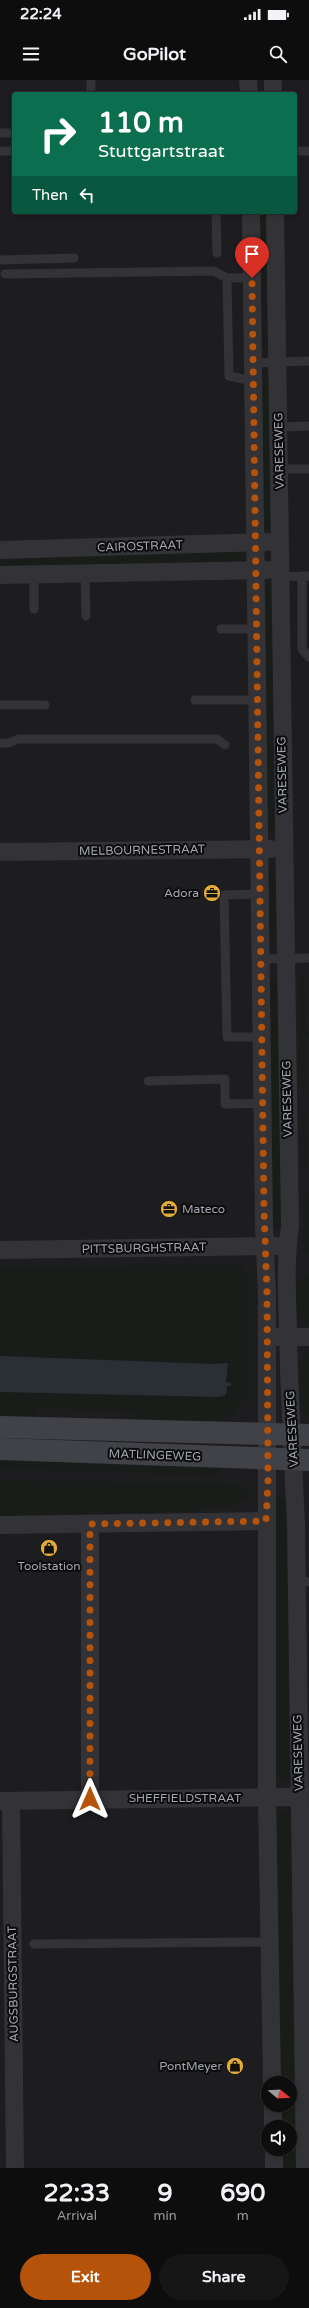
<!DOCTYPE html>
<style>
body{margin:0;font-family:"Varela Round",sans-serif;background:#161617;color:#f1f3f6;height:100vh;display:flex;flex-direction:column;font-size:15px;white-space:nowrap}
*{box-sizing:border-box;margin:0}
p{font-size:13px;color:#9a9c9e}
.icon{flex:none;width:22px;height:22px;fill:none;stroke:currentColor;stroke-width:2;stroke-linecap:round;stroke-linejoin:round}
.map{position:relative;height:2088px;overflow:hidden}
.details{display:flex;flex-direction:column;background:#0d0d0e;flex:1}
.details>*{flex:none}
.banner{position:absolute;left:12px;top:12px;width:285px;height:122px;border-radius:4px;box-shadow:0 2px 6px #0003,0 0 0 1px #2d2d2e;background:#0b6e4f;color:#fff;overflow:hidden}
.needle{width:26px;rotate:108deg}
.fabs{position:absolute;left:261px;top:1996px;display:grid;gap:8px}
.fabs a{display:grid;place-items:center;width:36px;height:36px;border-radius:50%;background:#0d0d0e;box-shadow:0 2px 6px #0003,0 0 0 1px #2d2d2e;font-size:20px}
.pin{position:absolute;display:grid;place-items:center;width:34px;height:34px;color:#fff;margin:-41px -17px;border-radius:50% 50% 50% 0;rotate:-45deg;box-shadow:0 0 4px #0007}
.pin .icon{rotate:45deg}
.me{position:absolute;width:44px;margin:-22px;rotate:0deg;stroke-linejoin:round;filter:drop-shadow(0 0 3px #0008)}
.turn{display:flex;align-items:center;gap:14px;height:84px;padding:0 20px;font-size:18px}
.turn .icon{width:52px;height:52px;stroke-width:2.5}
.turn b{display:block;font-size:28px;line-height:34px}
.then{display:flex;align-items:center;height:38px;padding:0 20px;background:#0003;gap:8px;font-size:15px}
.eta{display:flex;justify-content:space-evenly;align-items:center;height:68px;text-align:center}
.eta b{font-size:24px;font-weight:700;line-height:28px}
.action{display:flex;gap:8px;margin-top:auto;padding:8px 20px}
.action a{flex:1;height:46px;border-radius:24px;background:#b45309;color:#fff;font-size:16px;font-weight:700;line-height:46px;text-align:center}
.action a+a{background:#161617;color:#f1f3f6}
.status{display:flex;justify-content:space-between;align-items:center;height:28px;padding:0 20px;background:#0d0d0e;direction:ltr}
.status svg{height:11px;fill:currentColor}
header{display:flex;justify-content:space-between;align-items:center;height:52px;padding:0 20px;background:#0d0d0e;font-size:18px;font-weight:700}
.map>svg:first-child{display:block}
</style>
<div class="status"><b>22:24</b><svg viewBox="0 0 49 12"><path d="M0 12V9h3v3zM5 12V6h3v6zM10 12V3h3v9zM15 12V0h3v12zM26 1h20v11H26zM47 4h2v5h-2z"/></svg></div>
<header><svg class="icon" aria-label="menu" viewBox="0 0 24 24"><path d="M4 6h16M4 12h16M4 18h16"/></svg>GoPilot<svg class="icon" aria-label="search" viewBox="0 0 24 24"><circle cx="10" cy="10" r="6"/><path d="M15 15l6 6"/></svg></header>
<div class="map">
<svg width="309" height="2088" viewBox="0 0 309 2088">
<rect width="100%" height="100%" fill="#111113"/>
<!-- built -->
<path fill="#1d1d1f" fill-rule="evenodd" d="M0,0H309V2088H0ZM14,14H295V132H14ZM268,2003H290V2025H268ZM268,2047H290V2069H268Z"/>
<!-- grass -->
<g fill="#181d19">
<polygon points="256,132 271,132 270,268 261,269"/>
<polygon points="266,304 270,307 272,448 269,449 263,447 261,306"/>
<polygon points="238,472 244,477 244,482 7,487 4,485 6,477 11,475"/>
<polygon points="269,505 272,506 277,751 271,753 266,750 264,507"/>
<polygon points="272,786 278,789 277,865 275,866 269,865 267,789"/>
<polygon points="305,894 306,951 309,951 309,956 306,956 307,1013 300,1009 299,899"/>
<polygon points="272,898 280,901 282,1148 273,1148 270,900"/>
<polygon points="307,1034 308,1086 308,1088 301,1083 300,1039"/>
<polygon points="308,1112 308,1113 309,1175 303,1170 303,1118"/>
<polygon points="221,1185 241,1185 247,1192 248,1202 249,1314 231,1337 225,1337 224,1348 136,1340 137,1332 36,1328 36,1342 0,1341 0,1312 219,1317 226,1315 227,1306 231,1306 231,1303 226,1302 228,1283 214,1284 0,1276 0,1188"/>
<path d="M306,1196H309V1245C295,1239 294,1222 293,1209Z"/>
<polygon points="309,1272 309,1338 299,1329 297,1285"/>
<polygon points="0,1376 42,1377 87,1385 220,1389 220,1396 0,1388"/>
<path d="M0,1400L244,1405L245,1412H251C241,1431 220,1426 200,1426V1431L0,1436Z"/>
<polygon points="276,1418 286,1419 287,1510 292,1539 291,1701 280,1702 277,1698"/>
<polygon points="288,1730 292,1733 299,2088 283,2088 282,2069 290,2069 290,2047 282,2047 282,2025 290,2025 290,2003 281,2003 278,1736 279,1733"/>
</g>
<!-- water -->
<polygon fill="#292f35" points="0,1276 214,1284 228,1283 226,1302 231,1303 231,1306 227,1306 226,1315 219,1317 0,1312"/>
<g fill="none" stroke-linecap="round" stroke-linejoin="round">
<!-- lane -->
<g stroke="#333337" stroke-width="9">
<polyline points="91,0 91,14"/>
<polyline points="0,53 14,53"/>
<polyline points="0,71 14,71"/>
<polyline points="295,71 309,71"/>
<polyline points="216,132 217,173"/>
<polyline points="0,180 74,178"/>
<polyline points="5,194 214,191 227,198"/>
<polyline points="251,198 227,198 229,296 253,301"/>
<polyline points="253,283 309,281"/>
<polyline points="279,347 309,346"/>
<polyline points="279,389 309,389"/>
<polyline points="85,493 86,536"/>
<polyline points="34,494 34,529"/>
<polyline points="302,496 302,569 309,577"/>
<polyline points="280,497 309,496"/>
<polyline points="221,549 256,549"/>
<polyline points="195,620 257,620"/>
<polyline points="0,625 45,625"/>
<polyline points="0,663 9,663 18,659 217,659 225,665"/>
<polyline points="259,814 224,815 227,957 261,957"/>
<polyline points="260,879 309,878"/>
<polyline points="148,1001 225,999 225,1024 262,1023"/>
<polyline points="296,1501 309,1502"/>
<polyline points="34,1864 270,1862"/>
</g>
<!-- street -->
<g stroke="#333337" stroke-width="18">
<polyline points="248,0 249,14"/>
<polyline points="273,0 273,14"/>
<polyline points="251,132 264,1145 267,1214 267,1718 272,2003"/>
<path d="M275,132L290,1146C285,1181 287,1215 288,1250C289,1314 293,1378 296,1443L305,2088"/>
<polyline points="0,470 267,462"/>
<polyline points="0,495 267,490"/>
<polyline points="0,772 271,769"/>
<polyline points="0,1170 277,1166"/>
<polyline points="276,1257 309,1257"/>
<polyline points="90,1444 90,1719"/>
<polyline points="0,1445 266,1441"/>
<polyline points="0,1721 298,1717"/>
<polyline points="11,1721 15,2088"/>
<polyline points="273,2025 273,2047"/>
<polyline points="274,2069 274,2088"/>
</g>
<!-- secondary -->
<g stroke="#414247" stroke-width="22">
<polyline points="0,1347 309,1355"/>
<polyline points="0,1369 309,1380"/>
</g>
</g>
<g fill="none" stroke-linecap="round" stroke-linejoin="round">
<!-- route -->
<polyline stroke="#b45309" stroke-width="7" stroke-dasharray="0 12.6" points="90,1719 90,1444 266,1441 268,1402 267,1214 264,1130 252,198"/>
</g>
<!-- icons -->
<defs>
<symbol id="office-disc" viewBox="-11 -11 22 22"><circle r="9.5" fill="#e3ac38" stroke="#0c0c0d"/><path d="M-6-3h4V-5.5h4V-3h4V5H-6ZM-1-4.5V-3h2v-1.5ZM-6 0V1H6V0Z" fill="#111"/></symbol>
<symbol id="shop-disc" viewBox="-11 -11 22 22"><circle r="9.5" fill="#e3ac38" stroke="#0c0c0d"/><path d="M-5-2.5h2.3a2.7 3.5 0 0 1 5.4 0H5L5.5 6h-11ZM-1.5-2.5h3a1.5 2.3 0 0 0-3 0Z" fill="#111"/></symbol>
</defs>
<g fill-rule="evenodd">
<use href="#office-disc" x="202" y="803" width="20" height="20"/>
<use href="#office-disc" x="159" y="1119" width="20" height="20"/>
<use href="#shop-disc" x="39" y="1458" width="20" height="20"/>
<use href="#shop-disc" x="225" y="1976" width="20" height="20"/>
</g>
<g text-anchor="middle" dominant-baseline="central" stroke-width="4" stroke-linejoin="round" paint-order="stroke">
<!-- street labels -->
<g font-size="12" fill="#a4a8b2" stroke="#0c0c0d">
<text transform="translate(279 371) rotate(-91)">VARESEWEG</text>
<text transform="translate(140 466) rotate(-2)">CAIROSTRAAT</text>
<text transform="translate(282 695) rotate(-91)">VARESEWEG</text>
<text transform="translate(142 770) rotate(-1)">MELBOURNESTRAAT</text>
<text transform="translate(287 1019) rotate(-91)">VARESEWEG</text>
<text transform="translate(144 1168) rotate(-1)">PITTSBURGHSTRAAT</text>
<text transform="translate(292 1349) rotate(-93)">VARESEWEG</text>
<text transform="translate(155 1375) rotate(2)">MATLINGEWEG</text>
<text transform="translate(298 1673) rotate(-91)">VARESEWEG</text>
<text x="185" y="1718">SHEFFIELDSTRAAT</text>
<text transform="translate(13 1904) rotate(-91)">AUGSBURGSTRAAT</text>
</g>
<!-- poi labels -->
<g font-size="12" fill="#a4a8b2" stroke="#0c0c0d" text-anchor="end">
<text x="199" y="813">Adora</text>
<text x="182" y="1129" text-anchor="start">Mateco</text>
<text x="49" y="1486" text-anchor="middle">Toolstation</text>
<text x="222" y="1986">PontMeyer</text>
</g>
</g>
</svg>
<div class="fabs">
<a><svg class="needle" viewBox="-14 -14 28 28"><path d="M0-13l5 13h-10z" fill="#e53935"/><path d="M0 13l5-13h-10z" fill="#9a9c9e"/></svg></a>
<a><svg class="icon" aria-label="sound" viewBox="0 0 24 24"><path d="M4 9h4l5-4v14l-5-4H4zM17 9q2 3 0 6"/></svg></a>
</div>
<div class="pin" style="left:252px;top:198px;background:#d93025"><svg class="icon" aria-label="arrive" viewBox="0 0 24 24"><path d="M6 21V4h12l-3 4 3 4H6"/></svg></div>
<svg class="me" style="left:90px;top:1719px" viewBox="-20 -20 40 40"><path d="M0-17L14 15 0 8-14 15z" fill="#b45309" stroke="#fff" stroke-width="4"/></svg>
<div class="banner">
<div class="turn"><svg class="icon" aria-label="right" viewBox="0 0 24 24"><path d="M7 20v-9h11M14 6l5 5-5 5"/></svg><div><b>110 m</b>Stuttgartstraat</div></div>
<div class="then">Then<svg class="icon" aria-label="left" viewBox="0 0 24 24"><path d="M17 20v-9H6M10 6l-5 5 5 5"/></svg></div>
</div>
</div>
<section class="details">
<div class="eta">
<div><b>22:33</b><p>Arrival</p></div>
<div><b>9</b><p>min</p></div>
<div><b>690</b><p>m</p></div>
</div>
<div class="action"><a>Exit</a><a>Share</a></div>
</section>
